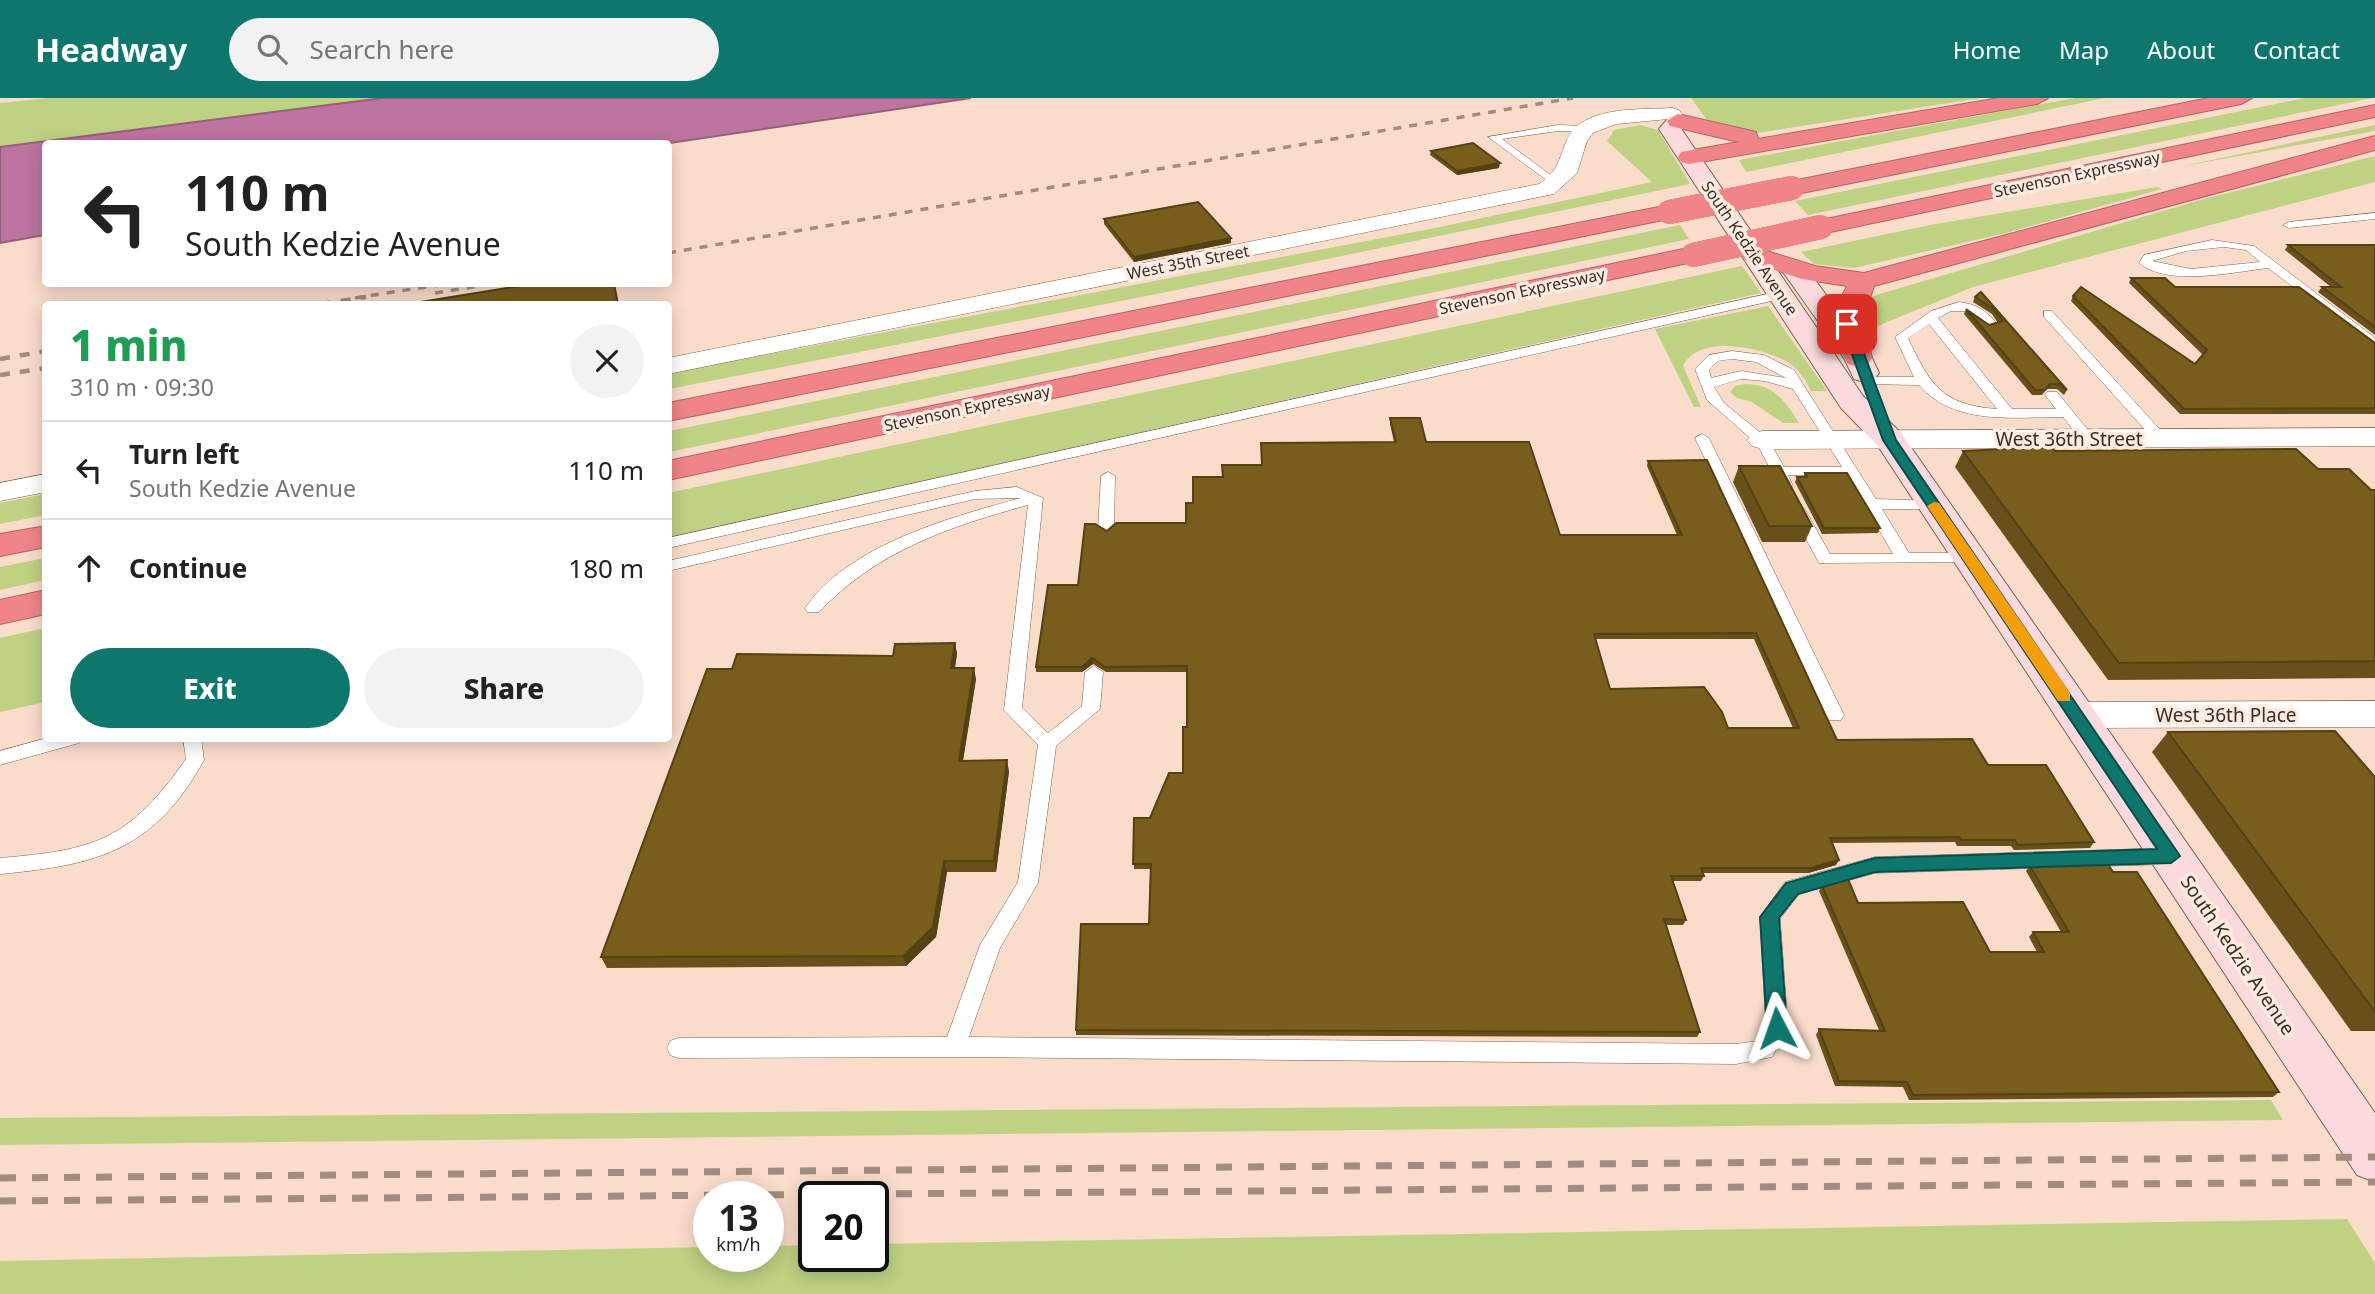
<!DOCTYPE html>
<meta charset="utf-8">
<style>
body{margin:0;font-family:"Noto Sans",sans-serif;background:#f2f2f2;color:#222;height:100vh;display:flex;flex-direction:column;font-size:26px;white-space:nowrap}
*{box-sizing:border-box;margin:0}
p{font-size:23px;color:#767676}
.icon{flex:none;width:38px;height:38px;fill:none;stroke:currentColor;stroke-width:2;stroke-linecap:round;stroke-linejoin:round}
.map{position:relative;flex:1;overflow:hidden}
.side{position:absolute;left:42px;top:203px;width:630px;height:441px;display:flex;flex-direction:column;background:#fff;border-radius:7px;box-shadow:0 4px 18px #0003}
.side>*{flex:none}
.top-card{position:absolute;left:42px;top:42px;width:630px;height:147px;border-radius:7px;box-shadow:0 4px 18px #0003;background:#fff;color:#222;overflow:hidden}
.speed{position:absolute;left:693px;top:1083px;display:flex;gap:14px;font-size:35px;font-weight:700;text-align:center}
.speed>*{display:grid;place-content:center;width:91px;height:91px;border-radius:50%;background:#fff;box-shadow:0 4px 18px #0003;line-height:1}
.speed small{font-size:18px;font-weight:400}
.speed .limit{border:4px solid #111;border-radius:10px;background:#fff;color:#111}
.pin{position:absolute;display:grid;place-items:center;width:60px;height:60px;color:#fff;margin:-30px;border-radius:14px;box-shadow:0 4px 10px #0006}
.me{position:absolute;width:77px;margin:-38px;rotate:356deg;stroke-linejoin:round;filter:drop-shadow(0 0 5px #0008)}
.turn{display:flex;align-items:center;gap:24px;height:147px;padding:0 28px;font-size:32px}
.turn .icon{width:91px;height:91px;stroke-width:2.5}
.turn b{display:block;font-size:49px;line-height:60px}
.round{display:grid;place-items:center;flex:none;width:74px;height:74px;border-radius:37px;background:#f2f2f2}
.head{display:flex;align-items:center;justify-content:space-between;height:119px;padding:0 28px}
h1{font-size:42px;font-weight:800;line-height:52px;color:#1e9e55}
.cta{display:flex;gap:14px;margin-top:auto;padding:14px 28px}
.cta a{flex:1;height:80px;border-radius:42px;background:#0f766e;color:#fff;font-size:28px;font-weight:800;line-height:80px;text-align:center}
.cta a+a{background:#f2f2f2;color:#222}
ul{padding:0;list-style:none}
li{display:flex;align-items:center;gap:21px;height:98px;padding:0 28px;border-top:2px solid #e0e0e0}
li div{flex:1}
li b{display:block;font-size:26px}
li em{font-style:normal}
header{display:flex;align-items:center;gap:42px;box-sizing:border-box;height:98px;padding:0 35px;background:#0f766e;color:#fff}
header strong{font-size:33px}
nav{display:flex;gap:38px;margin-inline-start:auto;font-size:24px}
.search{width:490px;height:63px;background:#f2f2f2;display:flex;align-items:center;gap:18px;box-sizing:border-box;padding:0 24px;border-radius:38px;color:#767676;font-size:26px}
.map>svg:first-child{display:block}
</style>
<header>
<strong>Headway</strong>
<div class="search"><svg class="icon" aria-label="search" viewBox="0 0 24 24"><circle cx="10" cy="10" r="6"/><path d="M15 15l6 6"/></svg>Search here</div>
<nav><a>Home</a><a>Map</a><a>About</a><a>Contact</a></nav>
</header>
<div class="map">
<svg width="2375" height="1196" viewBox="0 0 2375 1196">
<rect width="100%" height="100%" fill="#fadccb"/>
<!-- green -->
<g fill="#bfd183">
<polygon points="49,0 383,0 0,49 0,5"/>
<polygon points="1691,0 1981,0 1757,35 1709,25"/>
<polygon points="2075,0 2105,0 1746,74 1739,62"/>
<polygon points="2305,0 2372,0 1808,117 1795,103"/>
<polygon points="1640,27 1658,32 1690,86 1177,192 669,291 669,275 1435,130 1652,84 1607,43 1614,32"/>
<polygon points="2375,27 2375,33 2179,69"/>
<polygon points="2375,58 2375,84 1973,189 1865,233 1864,218 1871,205 1866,203 1876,197 2204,101"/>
<polygon points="2157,89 2162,91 2006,135 1854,170 1814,166 1801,154 1930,127"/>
<polygon points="1680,127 1689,141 669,354 669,333"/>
<polygon points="1742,168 1761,195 669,440 668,395"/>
<path d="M1768,208L1827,293H1811C1806,283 1801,274 1792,267C1768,250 1699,234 1683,268L1701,309H1694L1655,231Z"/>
<path d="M1745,286C1774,286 1785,303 1799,325H1783L1752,304L1737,300L1730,294L1735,288Z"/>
<polygon points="45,396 45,417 0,426 0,405"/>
<polygon points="45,460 45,482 0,492 0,469"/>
<polygon points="45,530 45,604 0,614 0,540"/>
<polygon points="2271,1002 2283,1022 0,1047 0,1020"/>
<polygon points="2347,1121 2375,1165 2375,1196 0,1196 0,1163 709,1149 709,1158 768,1158 768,1148 814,1147 814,1158 873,1158 873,1146"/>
</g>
<!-- water -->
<polygon fill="#be74a0" stroke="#965f7b" stroke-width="2" points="383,0 971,0 663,46 46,46 45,137 0,145 0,49"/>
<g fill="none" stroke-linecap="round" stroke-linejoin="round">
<defs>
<g id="lane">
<polygon points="1558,27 1585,28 1590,31 1585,34 1558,33 1502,41 1560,84 1561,86 1556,89 1488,39"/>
<polygon points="2375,115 2375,121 2289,130 2283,127 2289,124"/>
<path d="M2212,142L2254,148L2375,240V250L2268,170C2233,174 2168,189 2139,165L2144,157ZM2224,149L2246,152L2260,164L2191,171L2152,163L2186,153Z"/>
<polygon points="1781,193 1787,197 1785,200 668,450 668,440"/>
<path d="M1959,204C1977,206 1987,213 1998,227L1988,230L1967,213H1951L1938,220L2012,311H2056L2045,297L2047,294H2057L2092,337V343H2082L2063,319C2014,319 1954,328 1919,287L1862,286V280L1867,279H1914L1895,239L1931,213ZM1929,226L1997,311C1941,307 1930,286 1908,240Z"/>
<polygon points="2044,213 2052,213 2165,337 2165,343 2155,343 2044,219"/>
<path d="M1732,253L1764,257L1794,272L1876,401L1938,403L1940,406L1933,411H1882L1909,455H1970L1978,460L1976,464L1819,465L1791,413L1794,410H1804L1830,456H1893L1847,377H1788L1793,388L1786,392L1781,391L1757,346L1707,302L1695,271L1709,257ZM1732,261L1756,264L1786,280L1741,273L1711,280L1709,272L1718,263ZM1741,281L1765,283L1793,291L1842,369H1784L1768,341L1724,305L1714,289Z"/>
<polygon points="1702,336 1709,340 1844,617 1841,622 1829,622 1826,617 1695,340"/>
<polygon points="1108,374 1115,378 1114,431 1106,436 1098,431 1101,378"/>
<path d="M1017,389L1043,400L1022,610L1048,635L1082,608L1085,574L1094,568L1103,574L1100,611L1056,648L1038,785L1000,850L969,939L1736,946L1757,943L1766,929L1760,819L1785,784L1875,759L2171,750L2178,752L2181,758L2178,764L2171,766L1875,775L1799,796L1780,821L1788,930L1772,959L1736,966L955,959L678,960L670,957L667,950L670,943L678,940L947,939L980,847L1018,784L1038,647L1004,612L1028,407C948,429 877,453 819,514H807L805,510C848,447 951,419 1021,400L975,401L668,473V463L975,393Z"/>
<polygon points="47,640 82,640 79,645 0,667 0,653"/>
<path d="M183,640H201L204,662C154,753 97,767 0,776V760C96,752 129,742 186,661Z"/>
</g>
<g id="street">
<path d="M1672,10L1679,12L1682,16L1679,20L1616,26L1593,35L1587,43L1577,75L1554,96L668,276V260L1539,86C1559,73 1558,62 1567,42C1582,7 1641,12 1672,10Z"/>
<polygon points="2375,330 2375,348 1762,351 1752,348 1747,342 1752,336 1762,333"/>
<polygon points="46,376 46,394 0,403 0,385"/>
<polygon points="2375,603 2375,629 2076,630 2063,626 2057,617 2063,608 2076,604"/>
</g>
<g id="secondary">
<polygon points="1678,16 1689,23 1682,32 1863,298 1901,335 2375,1015 2375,1084 2357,1077 1878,348 1841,310 1659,31 1670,18"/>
<polygon points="1796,166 1805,168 1872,260 1879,275 1874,281 1864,284 1854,281 1844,260 1783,174 1787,168"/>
</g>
<g id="highway">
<polygon points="1999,0 2048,0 2037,6 1689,66 1681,64 1678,59 1681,54 1739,44 1670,28 1667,23 1678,16 1756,34 1758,41"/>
<polygon points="2209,0 2252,0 2241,6 1792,97 1784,95 1780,90 1784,85 1792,83"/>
<polygon points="2375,7 2375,19 1821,136 1812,134 1809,129 1812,124 1821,122"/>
<path d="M2375,38V52L1874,188L1863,220L1872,260L1868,266L1858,269L1848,266C1832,242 1833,212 1847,188L1802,181L1745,162L1741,157L1745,152L1754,149L1815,168L1864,175Z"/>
<polygon points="1669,107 1678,109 1681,114 1678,119 668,323 668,305"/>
<polygon points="1693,149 1702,152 1706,157 1702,162 668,382 668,363"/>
<polygon points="46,428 46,449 0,458 0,436"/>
<polygon points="46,492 46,516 0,526 0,502"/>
</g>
</defs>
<!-- lane casing -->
<use href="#lane" stroke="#7c6354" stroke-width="1"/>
<!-- street casing -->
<use href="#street" stroke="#7c6354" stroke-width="1"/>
<!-- secondary casing -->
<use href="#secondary" stroke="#7c6354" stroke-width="2"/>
<!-- highway casing -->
<use href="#highway" stroke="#b06666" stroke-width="2"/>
<!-- lane -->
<use href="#lane" fill="#fff" fill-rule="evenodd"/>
<!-- street -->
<use href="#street" fill="#fff" fill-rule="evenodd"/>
<!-- secondary -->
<use href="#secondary" fill="#fadadc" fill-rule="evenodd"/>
<!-- highway -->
<use href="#highway" fill="#f08489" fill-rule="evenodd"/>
<!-- rail-far2 -->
<g stroke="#a18c7f" stroke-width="3.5" stroke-dasharray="8 8" stroke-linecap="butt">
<polyline points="668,155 1573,0"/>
<polyline points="435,195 492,186"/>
<polyline points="355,200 445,186"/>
</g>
<!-- rail-far1 -->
<g stroke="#a18c7f" stroke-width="4.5" stroke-dasharray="10 10" stroke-linecap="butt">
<polyline points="321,206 366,199"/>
<polyline points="0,261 46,253"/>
<polyline points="0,277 46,270"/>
</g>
<!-- rail -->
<g stroke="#a18c7f" stroke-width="7" stroke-dasharray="16 16" stroke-linecap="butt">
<polyline points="0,1080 2375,1059"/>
<polyline points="0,1103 2375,1084"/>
</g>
<defs>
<g id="highway-bridge">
<polyline points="1669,114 1792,90"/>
<polyline points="1693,157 1821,129"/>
</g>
</defs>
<!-- highway-bridge casing -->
<use href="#highway-bridge" stroke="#b06666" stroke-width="24" stroke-linecap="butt"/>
<!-- highway-bridge -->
<use href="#highway-bridge" stroke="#f08489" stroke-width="24"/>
</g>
<!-- wall -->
<g fill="#675019" fill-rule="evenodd">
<polygon points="1431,53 1499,70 1457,77 1430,57"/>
<polygon points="1104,121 1231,140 1231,145 1134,164 1104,126"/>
<polygon points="2288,147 2375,147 2375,237 2318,194 2322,189 2331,189 2285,152"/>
<polygon points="2131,180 2175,189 2375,245 2375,316 2180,316 2071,203 2073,198 2195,266 2203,257 2129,185"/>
<polygon points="1981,194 2067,292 2064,297 2057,291 2047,291 2042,297 2032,297 1964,216 1966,211 1989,227 1998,225 1992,216 1973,204 1975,199"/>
<path d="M1390,320L1560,437H1677L1647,368L1648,363L1837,642L1988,667L2094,744L2090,750L2014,752L2011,748H1957L1955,744L1832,745L1836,767L1808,775H1703L1704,778L1701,783H1673L1686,822L1683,827H1666L1700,934L1697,939L1076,937V932L1149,826L1150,771H1134V720H1150L1183,675L1187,629V574H1106L1093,566L1082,574H1036V569L1107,433L1186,425L1193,405L1262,367L1261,345L1394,344L1390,326ZM1595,541H1754L1793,630H1728L1610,591Z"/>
<polygon points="1963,353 2055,353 2318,371 2371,392 2375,392 2375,580 2108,582 1955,369"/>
<polygon points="1739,368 1812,428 1805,444 1762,444 1733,384"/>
<polygon points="1805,375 1880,430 1878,435 1822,436 1795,384 1797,379 1803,379"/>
<polygon points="955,545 957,556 955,570 976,581 963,663 1009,673 996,774 947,774 936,839 906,868 607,870 601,859 732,571 893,558"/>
<polygon points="2168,634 2375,679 2375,933 2351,933 2152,654"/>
<polygon points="2030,768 2113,774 2279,994 2273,999 1909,1002 1903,989 1835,988 1816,937 1819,931 1879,932 1819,793 1822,788 1858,805 1990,854 2037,854 2029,839 2033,834 2061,834 2026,773"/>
</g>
<!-- shaded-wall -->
<g fill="#544114">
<polygon points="1500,65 1499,70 1457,77 1457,73"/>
<polygon points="1231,140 1231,145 1134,164 1134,159"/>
<polygon points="955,545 957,556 953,581 951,570"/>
<polygon points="1092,560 1093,566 1082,574 1082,569"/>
<polygon points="974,570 976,581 961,674 959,663"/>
<polygon points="1007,662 1009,673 996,774 994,763"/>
<polygon points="1839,762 1836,767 1808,775 1811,770"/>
<polygon points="944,763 947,774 936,839 906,868 903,858"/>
</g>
<!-- building -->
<g fill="#785d1d" stroke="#544114" stroke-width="2" fill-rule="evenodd">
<polygon points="1473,45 1500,65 1457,73 1431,53"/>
<polygon points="1198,104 1231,140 1134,159 1104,121"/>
<polygon points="2288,147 2375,147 2375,229 2322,189 2341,189"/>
<polygon points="2131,180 2165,180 2175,189 2299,189 2375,245 2375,310 2184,311 2073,198 2081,189 2195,266 2207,252"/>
<polygon points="531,186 614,186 618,206 408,206"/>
<polygon points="1981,194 2067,292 2060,286 2050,286 2045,292 2035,292 1966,211 1989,227 2003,223 1994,211 1975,199"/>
<path d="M1390,320H1420L1426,344H1529L1560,437H1682L1648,363L1707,362L1837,642L1972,641L1988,667H2046L2094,744L2018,747L2015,742H1961L1959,739L1830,740L1839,762L1811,770H1701L1704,778H1671L1686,822L1664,821L1700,934L1076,932L1081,826H1149L1151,766H1133L1134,720H1150L1169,675H1183V629H1187V568L1105,569L1092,560L1082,569H1036L1048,487H1078L1085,426H1095L1107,433L1116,425H1186V405H1193V379H1223L1222,367H1262L1261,345L1396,344ZM1756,535L1799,630H1728L1722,614L1704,589L1610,591L1594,536Z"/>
<polygon points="2051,349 2055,353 2296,351 2318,371 2349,371 2371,392 2375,392 2375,563 2119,565 1963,353"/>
<polygon points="1739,368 1780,368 1812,428 1769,428"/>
<polygon points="1805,375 1847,375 1880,430 1824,430 1797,379 1807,379"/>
<polygon points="955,545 951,570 974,570 959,663 1007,662 994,763 944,763 933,829 903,858 601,859 707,571 732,571 737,556 893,558 895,546"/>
<polygon points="2335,633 2375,679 2375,914 2168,634"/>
<polygon points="2107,765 2113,774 2137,774 2279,994 1913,997 1907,984 1839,983 1819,931 1885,933 1822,788 1848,781 1858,805 1963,804 1990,854 2044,854 2033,834 2069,834 2030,768"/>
</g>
<!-- route -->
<polygon fill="#0f766e" stroke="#0a4d48" stroke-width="2" points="1847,223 1853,226 1896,342 2180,758 2171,765 1875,774 1798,796 1779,820 1787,930 1784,937 1777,939 1770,937 1767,930 1760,819 1786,785 1875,760 2157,751 1883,342 1841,226"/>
<!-- slow -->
<polygon fill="#f59e0b" points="1934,404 1939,405 2070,595 2070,603 2058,603 1927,408"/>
<g text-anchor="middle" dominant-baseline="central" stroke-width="7" stroke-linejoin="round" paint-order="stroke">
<!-- far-street labels -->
<g font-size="16" fill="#382d26" stroke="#feece1">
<text transform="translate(2077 76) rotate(-12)">Stevenson Expressway</text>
<text transform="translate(1750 150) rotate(56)">South Kedzie Avenue</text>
<text transform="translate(1188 164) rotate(-11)">West 35th Street</text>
<text transform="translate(1522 193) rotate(-12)">Stevenson Expressway</text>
<text transform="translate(967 310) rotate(-12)">Stevenson Expressway</text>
</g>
<!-- street labels -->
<g font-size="19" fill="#382d26" stroke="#feece1">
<text x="2069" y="341">West 36th Street</text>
<text x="2226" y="617">West 36th Place</text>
<text transform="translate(2238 857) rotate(56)">South Kedzie Avenue</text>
</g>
</g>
</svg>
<div class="speed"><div>13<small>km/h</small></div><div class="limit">20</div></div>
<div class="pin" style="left:1847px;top:226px;background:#d93025"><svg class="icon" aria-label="arrive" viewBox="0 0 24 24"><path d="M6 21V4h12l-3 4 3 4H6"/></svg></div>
<svg class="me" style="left:1777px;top:930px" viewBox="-20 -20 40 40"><path d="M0-17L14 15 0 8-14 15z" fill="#0f766e" stroke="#fff" stroke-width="4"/></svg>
<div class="top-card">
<div class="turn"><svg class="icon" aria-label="left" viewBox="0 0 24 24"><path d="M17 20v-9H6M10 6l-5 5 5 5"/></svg><div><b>110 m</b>South Kedzie Avenue</div></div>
</div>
<section class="side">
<div class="head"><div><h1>1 min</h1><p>310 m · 09:30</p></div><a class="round"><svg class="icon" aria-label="close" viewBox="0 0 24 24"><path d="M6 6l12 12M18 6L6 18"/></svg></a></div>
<ul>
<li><svg class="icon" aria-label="left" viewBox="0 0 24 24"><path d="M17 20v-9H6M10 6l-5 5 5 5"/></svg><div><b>Turn left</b><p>South Kedzie Avenue</p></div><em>110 m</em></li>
<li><svg class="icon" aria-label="ahead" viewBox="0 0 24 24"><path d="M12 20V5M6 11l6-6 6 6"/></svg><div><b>Continue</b></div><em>180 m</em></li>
</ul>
<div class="cta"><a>Exit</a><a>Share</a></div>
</section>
</div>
